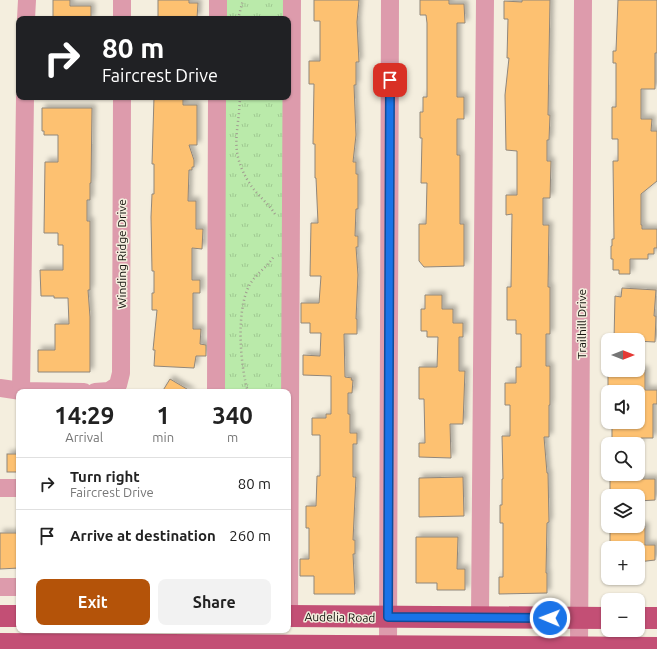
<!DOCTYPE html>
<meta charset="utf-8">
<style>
body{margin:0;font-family:Ubuntu,sans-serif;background:#f2f2f2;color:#222;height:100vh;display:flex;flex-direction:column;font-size:15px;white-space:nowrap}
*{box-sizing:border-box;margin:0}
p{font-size:13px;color:#767676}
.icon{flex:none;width:22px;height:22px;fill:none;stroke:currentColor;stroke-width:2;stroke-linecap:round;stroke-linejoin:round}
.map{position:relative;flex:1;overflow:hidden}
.sheet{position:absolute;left:16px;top:389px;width:275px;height:244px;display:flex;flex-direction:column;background:#fff;border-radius:8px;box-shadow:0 1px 3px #0004}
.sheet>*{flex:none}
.banner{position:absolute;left:16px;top:16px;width:275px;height:84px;border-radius:8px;box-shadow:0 1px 3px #0004;background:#202124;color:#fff;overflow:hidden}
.needle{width:26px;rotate:90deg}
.tools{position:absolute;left:601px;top:333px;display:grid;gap:8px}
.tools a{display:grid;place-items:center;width:44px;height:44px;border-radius:8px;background:#fff;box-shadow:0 1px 3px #0004;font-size:20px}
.pin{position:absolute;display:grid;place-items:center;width:34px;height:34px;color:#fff;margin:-17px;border-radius:8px;box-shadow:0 2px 6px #0006}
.me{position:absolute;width:44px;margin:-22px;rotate:271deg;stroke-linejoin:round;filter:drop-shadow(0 0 3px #0008)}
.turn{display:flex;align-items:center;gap:14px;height:84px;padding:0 20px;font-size:18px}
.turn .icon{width:52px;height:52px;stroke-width:2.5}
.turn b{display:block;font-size:28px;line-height:34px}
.eta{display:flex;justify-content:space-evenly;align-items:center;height:68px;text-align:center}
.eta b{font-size:24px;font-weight:600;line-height:28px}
.button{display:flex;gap:8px;margin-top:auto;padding:8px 20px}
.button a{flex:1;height:46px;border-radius:8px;background:#b45309;color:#fff;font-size:16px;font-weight:600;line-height:46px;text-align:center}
.button a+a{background:#f2f2f2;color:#222}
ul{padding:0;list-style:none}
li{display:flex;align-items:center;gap:12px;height:52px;padding:0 20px;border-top:1px solid #e0e0e0}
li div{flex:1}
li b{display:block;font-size:15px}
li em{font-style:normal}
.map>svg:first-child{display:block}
</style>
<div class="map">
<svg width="657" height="649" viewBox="0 0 657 649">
<defs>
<pattern id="grass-tufts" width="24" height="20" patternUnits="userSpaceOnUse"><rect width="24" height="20" fill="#baeaaa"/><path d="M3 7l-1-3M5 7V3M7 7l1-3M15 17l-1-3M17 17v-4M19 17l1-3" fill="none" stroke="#9fc891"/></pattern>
<filter id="shadow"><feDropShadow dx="3.5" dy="-3.5" stdDeviation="2" flood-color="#0004"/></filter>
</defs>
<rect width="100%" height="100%" fill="#f4eede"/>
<!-- grass -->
<polygon fill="url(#grass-tufts)" points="222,0 294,0 288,392 220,392 222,97 288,97 288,19 222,19"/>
<!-- building -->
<g fill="#fdc171" stroke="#91877b" filter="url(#shadow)">
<polygon points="53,0 70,0 70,6 91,6 91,19 53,19"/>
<polygon points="158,0 189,0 189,3 198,3 197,18 158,17"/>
<polygon points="314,0 359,0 357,22 359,62 356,62 356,85 354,85 356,135 353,162 356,162 356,174 358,174 358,209 356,209 355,236 358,236 358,247 356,247 358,275 356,319 357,319 357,334 344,334 345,377 352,378 351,380 353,380 352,393 348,393 348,414 350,414 350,433 357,433 357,444 353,444 353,477 356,477 353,540 355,540 355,554 353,554 355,594 314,594 314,576 300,576 300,559 309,559 309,528 306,528 306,506 316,506 317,476 320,476 320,435 312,435 312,418 326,418 326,414 331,414 331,376 303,375 303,355 320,356 321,333 310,333 310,323 301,323 301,303 319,303 321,276 310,276 311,223 318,223 316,178 315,178 315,144 313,144 314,84 309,84 309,61 320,61 320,21 314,21"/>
<polygon points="420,0 449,0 449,4 464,4 465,23 457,23 457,97 464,97 464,119 457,119 457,155 460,155 460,224 464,224 464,266 424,267 419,261 419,224 426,224 427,183 421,183 422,138 420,138 420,112 423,112 423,97 427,97 427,23 426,15 420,15"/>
<polygon points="522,0 550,0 548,115 550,115 549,140 547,140 547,161 551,161 550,198 543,198 543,225 549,225 548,287 550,287 550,334 546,334 546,366 550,366 550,405 549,405 549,437 544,437 547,473 548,473 549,522 547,523 546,573 547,573 547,593 499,594 499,577 503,577 503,523 500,523 500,505 502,505 502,479 503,479 502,436 510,436 510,405 505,405 505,383 516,383 516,367 521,367 521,334 516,334 516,320 507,320 507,287 511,287 512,214 506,215 506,195 517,195 517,151 506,150 505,95 509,58 507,58 508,19 504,19 504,1 522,2"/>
<polygon points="618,0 657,0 657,53 655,53 655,89 641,89 641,119 652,119 651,131 657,131 657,181 641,194 641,225 642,225 642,229 657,229 657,248 654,248 654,254 648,254 648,259 630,259 630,274 619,274 619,270 613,270 613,259 611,259 611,246 612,246 612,239 614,239 613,161 618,161 618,139 612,139 612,107 616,107 616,63 613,63 613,51 616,51"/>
<polygon points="154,97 183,97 183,105 197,105 197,145 189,145 194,160 194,167 192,167 192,170 189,170 188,201 196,201 196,229 203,229 202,249 192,248 192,280 200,280 200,293 193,293 193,329 201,329 200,344 206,345 206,356 196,356 194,368 154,366 155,350 153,350 157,310 152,310 152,293 154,293 154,271 152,271 151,217 152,194 154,194 154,164 152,164"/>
<polygon points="42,108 92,108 91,183 90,183 90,200 87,200 87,221 90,221 90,290 88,290 90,317 90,372 38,372 38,350 55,350 55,324 69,324 68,298 54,298 54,296 41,296 40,270 63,270 63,245 58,245 58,233 44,233 45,162 58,162 58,135 44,135 44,131 42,131"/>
<polygon points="622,288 656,290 654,316 656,316 655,342 614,340 615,296 621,297"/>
<polygon points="425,295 442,295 442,309 453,309 453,323 463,323 463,337 459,337 459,371 465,371 463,424 450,424 451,458 419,457 419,443 425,443 424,399 419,399 419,367 437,367 438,337 427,337 427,331 421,331 421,309 425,309"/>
<polygon points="614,370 645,370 645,390 657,390 657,404 653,404 653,438 641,438 641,444 612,444 612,424 615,424 615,422 638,422 638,392 608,391 608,373 614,373"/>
<polygon points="170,379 192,392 162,392"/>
<rect x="7" y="454" width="12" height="18"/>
<polygon points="463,477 464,516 419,517 419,478"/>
<polygon points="610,479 655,479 655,500 638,501 638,496 610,496"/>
<polygon points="610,526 645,526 645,545 655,545 655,560 638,562 638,548 610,548"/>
<polygon points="0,533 19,533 19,568 0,569"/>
<polygon points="416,537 458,537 457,569 465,569 465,590 437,590 437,583 416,583"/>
</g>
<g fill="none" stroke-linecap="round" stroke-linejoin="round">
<!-- path -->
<g stroke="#a09b8f" stroke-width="2.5" stroke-dasharray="1 3" stroke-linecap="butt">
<polyline points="238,19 243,0"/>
<path d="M240,97C239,133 228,150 250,184C257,195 268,203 275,214"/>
<path d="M248,392C240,365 236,311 249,286C255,274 267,268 274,256"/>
</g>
<!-- minor -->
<g stroke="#dd9bac" stroke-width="18">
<polyline points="26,19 27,0"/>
<polyline points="122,19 122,0"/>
<polyline points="218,19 218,0"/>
<polyline points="0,388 21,391 84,392"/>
<polyline points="21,391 25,97"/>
<polyline points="95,392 109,391 118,385 121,373 122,97"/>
<polyline points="216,392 217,97"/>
<polyline points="0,488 19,488"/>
<polyline points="0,587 19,587"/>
<polyline points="289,616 292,0"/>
<polyline points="480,617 485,0"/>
<polyline points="388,649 390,0"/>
<polyline points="579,649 583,0"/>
</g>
<!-- major -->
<g stroke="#c34f75" stroke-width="22">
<polyline points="0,616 19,616"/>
<polyline points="288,616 608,618"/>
<polyline points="638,618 657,618"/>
<polyline points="0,644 657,648"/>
</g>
</g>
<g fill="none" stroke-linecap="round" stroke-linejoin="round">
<defs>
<polyline id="route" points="390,80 388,617 550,618"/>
</defs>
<!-- route casing -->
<use href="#route" stroke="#114b97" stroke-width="10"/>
<!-- route -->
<use href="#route" stroke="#1a73e8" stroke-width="7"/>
</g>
<g text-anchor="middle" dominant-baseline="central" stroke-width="3" stroke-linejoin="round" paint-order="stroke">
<!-- street labels -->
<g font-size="12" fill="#16140f" stroke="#f4eede">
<text transform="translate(121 254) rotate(-90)">Winding Ridge Drive</text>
<text transform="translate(581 324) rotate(-90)">Trailhill Drive</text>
<text transform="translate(340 617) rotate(1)">Audelia Road</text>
</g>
</g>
</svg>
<div class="tools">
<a><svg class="needle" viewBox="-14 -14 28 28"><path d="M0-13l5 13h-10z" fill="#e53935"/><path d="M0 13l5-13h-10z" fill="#767676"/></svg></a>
<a><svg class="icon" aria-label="sound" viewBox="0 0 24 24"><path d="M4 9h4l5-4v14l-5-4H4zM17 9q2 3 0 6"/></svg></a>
<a><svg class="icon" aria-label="search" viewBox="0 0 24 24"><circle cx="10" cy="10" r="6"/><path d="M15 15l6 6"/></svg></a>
<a><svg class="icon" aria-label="layers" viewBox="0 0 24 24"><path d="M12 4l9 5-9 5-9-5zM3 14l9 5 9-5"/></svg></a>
<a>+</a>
<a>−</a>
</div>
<div class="pin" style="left:390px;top:80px;background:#d93025"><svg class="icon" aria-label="arrive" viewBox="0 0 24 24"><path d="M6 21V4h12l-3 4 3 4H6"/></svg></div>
<svg class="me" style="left:550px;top:618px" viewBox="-20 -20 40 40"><circle r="17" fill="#1a73e8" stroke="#fff" stroke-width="3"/><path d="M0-11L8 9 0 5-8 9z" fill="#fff"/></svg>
<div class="banner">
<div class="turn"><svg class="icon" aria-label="right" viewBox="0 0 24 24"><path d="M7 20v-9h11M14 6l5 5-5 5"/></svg><div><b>80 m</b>Faircrest Drive</div></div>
</div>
<section class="sheet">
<div class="eta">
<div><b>14:29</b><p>Arrival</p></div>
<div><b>1</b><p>min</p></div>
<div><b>340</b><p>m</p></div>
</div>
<ul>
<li><svg class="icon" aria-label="right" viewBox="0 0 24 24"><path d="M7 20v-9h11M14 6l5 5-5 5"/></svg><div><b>Turn right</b><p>Faircrest Drive</p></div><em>80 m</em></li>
<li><svg class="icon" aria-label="arrive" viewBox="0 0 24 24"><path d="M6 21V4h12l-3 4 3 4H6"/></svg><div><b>Arrive at destination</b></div><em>260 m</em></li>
</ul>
<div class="button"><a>Exit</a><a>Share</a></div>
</section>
</div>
